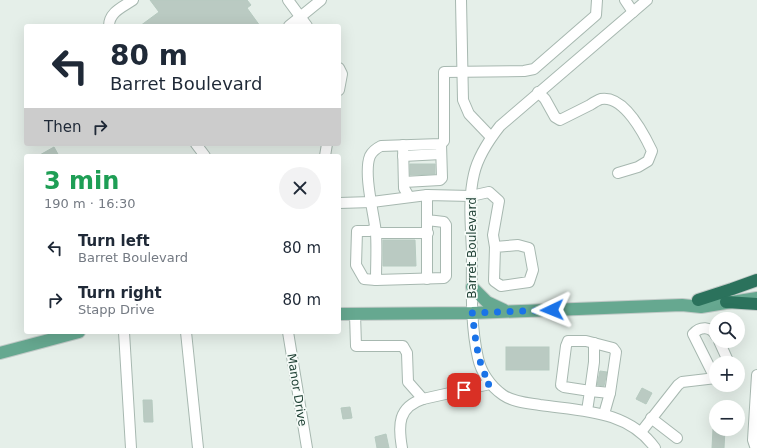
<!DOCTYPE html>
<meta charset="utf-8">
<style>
body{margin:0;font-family:"DejaVu Sans",sans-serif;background:#f2f2f3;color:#1f2937;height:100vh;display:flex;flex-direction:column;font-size:15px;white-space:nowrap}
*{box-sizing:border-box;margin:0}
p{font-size:13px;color:#747a83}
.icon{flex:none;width:22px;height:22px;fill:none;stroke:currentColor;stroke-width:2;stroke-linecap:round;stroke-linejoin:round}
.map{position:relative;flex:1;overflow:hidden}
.sheet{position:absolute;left:24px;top:154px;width:317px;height:180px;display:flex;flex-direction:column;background:#fff;border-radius:4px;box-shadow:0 4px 16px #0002}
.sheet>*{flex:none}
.top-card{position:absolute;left:24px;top:24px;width:317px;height:122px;border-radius:4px;box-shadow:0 4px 16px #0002;background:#fff;color:#1f2937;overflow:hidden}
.fabs{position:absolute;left:709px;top:312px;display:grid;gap:8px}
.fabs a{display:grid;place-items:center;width:36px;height:36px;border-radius:50%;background:#fff;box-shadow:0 4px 16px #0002;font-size:20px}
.pin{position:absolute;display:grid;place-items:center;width:34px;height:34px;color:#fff;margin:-17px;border-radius:8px;box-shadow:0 2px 6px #0006}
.me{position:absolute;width:44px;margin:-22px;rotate:268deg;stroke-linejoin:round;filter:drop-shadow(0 0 3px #0008)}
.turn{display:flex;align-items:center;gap:14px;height:84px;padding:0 20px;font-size:18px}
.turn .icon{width:52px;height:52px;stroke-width:2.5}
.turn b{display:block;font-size:28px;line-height:34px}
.then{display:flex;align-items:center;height:38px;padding:0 20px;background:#0003;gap:8px;font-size:15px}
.round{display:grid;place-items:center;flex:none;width:42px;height:42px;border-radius:21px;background:#f2f2f3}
.overview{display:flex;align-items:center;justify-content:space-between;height:68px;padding:0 20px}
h1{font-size:24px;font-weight:600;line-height:30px;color:#1e9e55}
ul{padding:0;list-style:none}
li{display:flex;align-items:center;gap:12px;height:52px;padding:0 20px}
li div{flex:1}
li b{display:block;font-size:15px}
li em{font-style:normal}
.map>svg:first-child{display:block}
</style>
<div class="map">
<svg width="757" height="448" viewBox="0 0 757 448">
<rect width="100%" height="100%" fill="#e5efe9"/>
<!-- building -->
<g fill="#bacac2" stroke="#b6cac0">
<polygon points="150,0 247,0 251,5 247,8 260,26 140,26 159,12"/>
<polygon points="54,147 59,156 38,156"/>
<polygon points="410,164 435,164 435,174 410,175"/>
<polygon points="383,240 415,240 416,266 383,266"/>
<rect x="506" y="347" width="43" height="23"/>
<polygon points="600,371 607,372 604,386 597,385"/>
<polygon points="642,388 652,393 646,404 636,399"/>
<polygon points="143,400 152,400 153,422 144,422"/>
<polygon points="350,407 352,418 343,419 341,408"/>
<polygon points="713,429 725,429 724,448 712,448"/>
<polygon points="386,434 389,448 377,448 375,437"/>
</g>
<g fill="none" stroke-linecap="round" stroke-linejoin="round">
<defs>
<g id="minor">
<polyline points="288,0 307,26"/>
<polyline points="461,0 463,100 469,114 491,137"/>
<polyline points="625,0 633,12"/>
<path d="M647,0L500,126C489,140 478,156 474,174C468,199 471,226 472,252C472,287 470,323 478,358C481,372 490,386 503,395C513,402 528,403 540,405C582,411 628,410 655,448"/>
<path d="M109,26C109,12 123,7 133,0"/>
<polyline points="289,26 321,0"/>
<polyline points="339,68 342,74 339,90"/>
<path d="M538,92L545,99L555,117L560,120C570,115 580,110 590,105C593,103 598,100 601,99C624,95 644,134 652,151L648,161L638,167L618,173"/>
<polyline points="196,144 205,156"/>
<polyline points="403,145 404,188 409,197"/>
<polyline points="325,156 327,144"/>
<polyline points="403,156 441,154"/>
<polyline points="404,182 440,180 442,178 441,144"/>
<path d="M427,195V220L444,222L446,225V276L444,278L376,280C376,264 377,249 376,233C374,214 363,173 370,156C372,152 377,148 381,146L441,144L444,141V72L524,71L534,69L596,15L597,0"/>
<polyline points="339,203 372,202 427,195 471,196 489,192 499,201 493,235 495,247 494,281 501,286 529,282 533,270 529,248 518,245 495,247"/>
<polyline points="375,229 369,231 357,231 356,265 364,279 376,280"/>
<polyline points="376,233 428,233"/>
<polyline points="427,279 427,220"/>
<polyline points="355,314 356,346 403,346 407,353 408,382 423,399"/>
<polyline points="124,332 131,448"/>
<polyline points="186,332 198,448"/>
<polyline points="288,332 307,448"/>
<polyline points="719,341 729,363"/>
<polyline points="594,343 594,362 590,391 610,393"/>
<path d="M715,378L693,334C700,326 711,326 716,336"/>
<polyline points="587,411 590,391 564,387 561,385 566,346 568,341 586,341 613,348 616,352 610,393 604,414"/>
<polyline points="651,418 677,438"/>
<polyline points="641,432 678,385 682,382 716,378"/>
<path d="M402,448C398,425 398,407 423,399L490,384"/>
<polyline points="757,448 755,446 753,440 757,375"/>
</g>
<g id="major">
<polyline points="472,287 487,302 504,310"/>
<polyline points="339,314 472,313 682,305 701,307 757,298"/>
<polyline points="0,353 79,332"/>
</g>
<g id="highway">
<polyline points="698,300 732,289 757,280"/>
<polyline points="726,302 757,304"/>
</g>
</defs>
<!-- minor casing -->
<use href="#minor" stroke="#a7b8b0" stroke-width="12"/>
<!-- major casing -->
<use href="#major" stroke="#c1cac7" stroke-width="14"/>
<!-- highway casing -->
<use href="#highway" stroke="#c1cac7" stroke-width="14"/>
<!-- minor -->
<use href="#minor" stroke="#fff" stroke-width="10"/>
<!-- major -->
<use href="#major" stroke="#66a890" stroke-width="12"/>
<!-- highway -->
<use href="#highway" stroke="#2b725c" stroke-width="12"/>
</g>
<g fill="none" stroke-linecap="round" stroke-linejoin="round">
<!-- route -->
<path stroke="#1a73e8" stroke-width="7" stroke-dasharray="0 12.6" d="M464,390L490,384C476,361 476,338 472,313L552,310"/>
</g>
<g text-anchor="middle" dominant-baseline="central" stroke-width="3.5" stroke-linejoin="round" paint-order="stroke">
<!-- street labels -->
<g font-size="12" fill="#224337" stroke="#f6fbf8">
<text transform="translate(472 248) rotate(-90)">Barret Boulevard</text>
<text transform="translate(297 390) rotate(81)">Manor Drive</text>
</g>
</g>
</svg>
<div class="fabs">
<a><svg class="icon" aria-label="search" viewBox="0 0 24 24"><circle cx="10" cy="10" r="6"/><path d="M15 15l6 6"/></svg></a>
<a>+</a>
<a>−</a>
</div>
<div class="pin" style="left:464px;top:390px;background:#d93025"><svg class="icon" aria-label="arrive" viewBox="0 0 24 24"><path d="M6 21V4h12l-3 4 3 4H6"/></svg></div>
<svg class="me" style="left:552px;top:310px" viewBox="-20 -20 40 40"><path d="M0-17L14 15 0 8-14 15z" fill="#1a73e8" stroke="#fff" stroke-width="4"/></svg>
<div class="top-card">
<div class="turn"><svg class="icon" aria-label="left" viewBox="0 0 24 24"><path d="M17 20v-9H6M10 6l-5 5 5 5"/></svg><div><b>80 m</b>Barret Boulevard</div></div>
<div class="then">Then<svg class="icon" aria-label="right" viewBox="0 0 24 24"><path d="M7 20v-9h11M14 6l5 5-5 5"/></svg></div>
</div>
<section class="sheet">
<div class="overview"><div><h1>3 min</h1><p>190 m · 16:30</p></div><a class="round"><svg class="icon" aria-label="close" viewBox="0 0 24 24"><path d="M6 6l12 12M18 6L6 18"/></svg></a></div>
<ul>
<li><svg class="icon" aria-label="left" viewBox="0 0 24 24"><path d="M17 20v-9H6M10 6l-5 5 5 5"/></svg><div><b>Turn left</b><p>Barret Boulevard</p></div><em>80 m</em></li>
<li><svg class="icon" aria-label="right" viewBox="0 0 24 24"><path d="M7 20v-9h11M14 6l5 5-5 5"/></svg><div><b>Turn right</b><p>Stapp Drive</p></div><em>80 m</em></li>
</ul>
</section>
</div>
